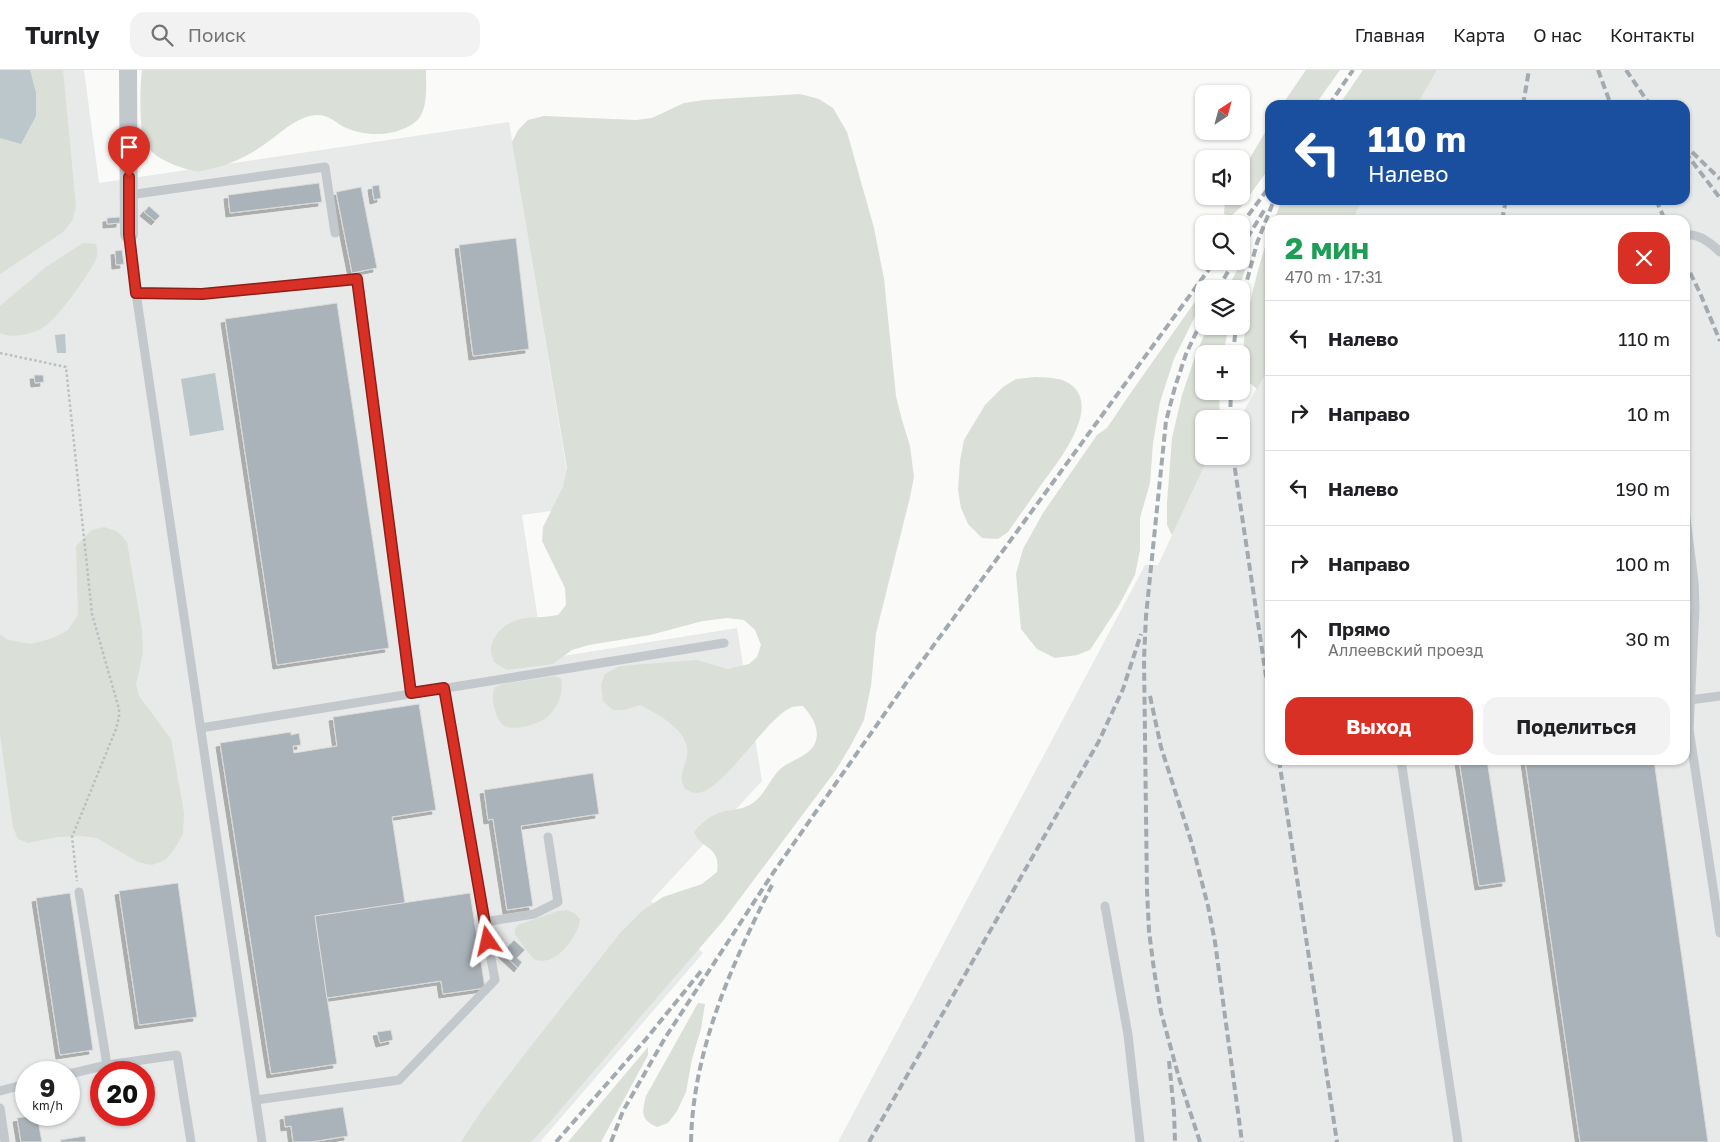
<!DOCTYPE html>
<html lang="ru">
<meta charset="utf-8">
<style>
body{margin:0;font-family:"Golos Text",sans-serif;background:#f2f2f2;color:#202124;height:100vh;display:flex;flex-direction:column;font-size:19px;white-space:nowrap}
*{box-sizing:border-box;margin:0}
p{font-size:16px;color:#757577}
.icon{flex:none;width:28px;height:28px;fill:none;stroke:currentColor;stroke-width:2;stroke-linecap:round;stroke-linejoin:round}
.map{position:relative;flex:1;overflow:hidden}
.details{position:absolute;left:1265px;top:145px;width:425px;height:550px;display:flex;flex-direction:column;background:#fff;border-radius:15px;box-shadow:0 1px 4px #0004}
.details>*{flex:none}
.hud{position:absolute;left:1265px;top:30px;width:425px;height:105px;border-radius:15px;box-shadow:0 1px 4px #0004;background:#1a4fa0;color:#fff;overflow:hidden}
.needle{width:32px;rotate:36deg}
.controls{position:absolute;left:1195px;top:15px;display:grid;gap:10px}
.controls a{display:grid;place-items:center;width:55px;height:55px;border-radius:10px;background:#fff;box-shadow:0 1px 4px #0004;font-size:25px}
.speed{position:absolute;left:15px;top:991px;display:flex;gap:10px;font-size:25px;font-weight:700;text-align:center}
.speed>*{display:grid;place-content:center;width:65px;height:65px;border-radius:50%;background:#fff;box-shadow:0 1px 4px #0004;line-height:1}
.speed small{font-size:12px;font-weight:400}
.speed .limit{border:8px solid #d22;background:#fff;color:#111}
.pin{position:absolute;display:grid;place-items:center;width:42px;height:42px;color:#fff;margin:-51px -21px;border-radius:50% 50% 50% 0;rotate:-45deg;box-shadow:0 0 5px #0007}
.pin .icon{rotate:45deg}
.me{position:absolute;width:55px;margin:-28px;rotate:349deg;stroke-linejoin:round;filter:drop-shadow(0 0 4px #0008)}
.turn{display:flex;align-items:center;gap:18px;height:105px;padding:0 20px;font-size:22px}
.turn .icon{width:65px;height:65px;stroke-width:2.5}
.turn b{display:block;font-size:35px;line-height:42px}
.round{display:grid;place-items:center;flex:none;width:52px;height:52px;border-radius:15px;background:#f2f2f2}
.overview{display:flex;align-items:center;justify-content:space-between;height:85px;padding:0 20px}
h1{font-size:30px;font-weight:700;line-height:38px;color:#1e9e55}
.action{display:flex;gap:10px;margin-top:auto;padding:10px 20px}
.action a{flex:1;height:58px;border-radius:15px;background:#d93025;color:#fff;font-size:20px;font-weight:700;line-height:58px;text-align:center}
.action a+a{background:#f2f2f2;color:#202124}
ul{padding:0;list-style:none}
li{display:flex;align-items:center;gap:15px;height:75px;padding:0 20px;border-top:1px solid #e0e0e0}
li div{flex:1}
li b{display:block;font-size:19px}
li em{font-style:normal}
header{display:flex;align-items:center;gap:30px;box-sizing:border-box;height:70px;padding:0 25px;background:#fff;border-bottom:1px solid #e0e0e0}
header strong{font-size:24px}
nav{display:flex;gap:28px;margin-inline-start:auto;font-size:18px}
.search{width:350px;height:45px;background:#f2f2f2;display:flex;align-items:center;gap:12px;box-sizing:border-box;padding:0 18px;border-radius:15px;color:#757577;font-size:19px}
.map>svg:first-child{display:block}
</style>
<header>
<strong>Turnly</strong>
<div class="search"><svg class="icon" aria-label="search" viewBox="0 0 24 24"><circle cx="10" cy="10" r="6"/><path d="M15 15l6 6"/></svg>Поиск</div>
<nav><a>Главная</a><a>Карта</a><a>О нас</a><a>Контакты</a></nav>
</header>
<div class="map">
<svg width="1720" height="1072" viewBox="0 0 1720 1072">
<defs>
<filter id="shadow"><feDropShadow dx="-4" dy="4" stdDeviation="0" flood-color="#0004"/></filter>
</defs>
<rect width="100%" height="100%" fill="#fafaf8"/>
<!-- built -->
<g fill="#e8e9e9" fill-rule="evenodd">
<path d="M0,0H84L99,113L509,52L573,438L522,445L544,589L737,558L762,711L651,831L703,883L540,1072H0ZM26,1002H69V1045H26ZM101,1002H144V1045H101Z"/>
<polygon points="1437,0 1720,0 1720,1072 838,1072 1145,495 1158,495 1209,386 1241,386 1241,349 1239,349 1270,295 1270,690 1685,690 1685,150 1352,150 1363,130 1685,130 1685,35 1417,35"/>
</g>
<!-- green -->
<g fill="#dadfd7">
<polygon points="0,0 63,0 76,137 72,151 63,162 0,204"/>
<path d="M142,0H426C426,16 429,43 414,53C394,67 365,67 344,57C335,52 329,45 317,45C303,45 287,57 277,65C257,81 235,94 210,99C205,100 200,102 195,101C183,99 171,94 160,88C152,84 147,76 144,68C139,58 140,12 142,0Z"/>
<polygon points="1306,0 1340,0 1315,35 1282,35"/>
<polygon points="1363,0 1437,0 1417,35 1339,35"/>
<path d="M800,24L819,29L833,38L847,62L874,158L884,209L896,326L902,350L910,376L914,407L910,427L876,563L871,616L864,650L851,675L836,700L723,851L549,1053L531,1072H461L482,1040L524,985L621,862L642,841L663,827L702,814L717,802C721,775 702,781 694,762C702,753 710,745 722,742C729,740 738,740 745,737C762,731 767,714 778,701C785,694 796,690 804,685C825,672 817,651 803,636C800,636 795,636 792,637C765,648 722,724 696,723C693,723 688,720 685,719C678,707 684,699 687,686C692,662 658,644 640,635L625,640H613L603,631L601,615L605,604L620,596L697,590L727,599L749,594L757,587L761,575L755,560L744,550L727,548L703,551L650,565L589,575L572,580L553,594L507,600L494,592C493,589 491,584 491,581C491,562 510,550 526,548C537,547 547,547 558,545L566,535L565,518L542,471L543,457L563,417L567,398L512,72L518,60L528,50L544,46L636,50L652,48L684,33L704,30Z"/>
<polygon points="1270,54 1270,97 1241,137 1231,146 1224,144 1225,131 1228,126 1241,126 1241,103"/>
<polygon points="1282,130 1363,130 1352,150 1274,150"/>
<path d="M1270,162V295L1257,319C1254,316 1250,314 1248,311C1233,282 1259,193 1270,162Z"/>
<path d="M83,173L96,174C97,178 98,183 97,186C93,200 57,249 44,257C33,264 12,269 0,263V236L46,197Z"/>
<polygon points="1241,193 1245,200 1239,219 1227,219"/>
<polygon points="1204,219 1204,228 1174,289 1160,332 1153,373 1150,413 1140,448 1140,480 1135,505 1118,537 1090,580 1077,585 1055,588 1037,579 1021,559 1016,504 1023,479 1043,443 1097,365 1107,358 1132,321"/>
<polygon points="1208,256 1229,256 1223,284 1204,284 1204,321 1219,321 1220,349 1204,349 1204,386 1209,386 1172,465 1167,455 1167,433 1172,368 1182,325 1196,284"/>
<path d="M1036,307C1048,308 1060,307 1070,314C1103,337 1057,393 1041,415C1030,431 1019,446 1008,462L998,469L982,468L968,454L961,438L958,420L960,391L964,370L985,335L1003,317L1016,309Z"/>
<polygon points="104,457 118,462 127,472 142,560 143,582 136,615 139,626 171,669 184,743 183,764 173,781 165,790 152,795 138,792 97,768 82,766 58,767 28,773 18,769 13,757 0,665 0,564 8,570 31,574 53,568 68,560 78,545 76,476 92,460"/>
<path d="M556,606L561,609C564,623 558,638 547,647C536,655 510,664 500,652C497,648 496,642 494,637C493,630 492,626 494,618L502,614Z"/>
<path d="M567,840L574,843L580,849C579,866 554,899 534,889C532,888 518,869 515,864V859L518,855L558,841Z"/>
<path d="M698,933L705,934L701,959L692,989L686,1022L677,1041L668,1053L657,1057C640,1049 642,1042 646,1026Z"/>
<polygon points="648,977 648,985 601,1072 568,1072"/>
</g>
<!-- water -->
<g fill="#bbc7cb">
<polygon points="0,0 30,0 36,23 36,46 21,74 0,68"/>
<polygon points="65,264 66,283 57,283 55,265"/>
<polygon points="215,303 224,360 190,366 181,309"/>
</g>
<!-- building -->
<g fill="#aab3b9" stroke="#dcdcda" filter="url(#shadow)">
<polygon points="319,113 322,132 230,143 228,125"/>
<polygon points="379,115 381,128 374,130 372,116"/>
<polygon points="361,117 377,198 352,203 336,122"/>
<polygon points="149,136 160,146 155,151 144,142"/>
<polygon points="120,147 120,153 107,154 107,148"/>
<polygon points="516,168 529,279 473,286 459,175"/>
<polygon points="122,180 124,194 116,195 115,181"/>
<polygon points="337,233 389,578 277,595 225,249"/>
<polygon points="34,305 43,305 44,312 35,313"/>
<polygon points="419,634 436,740 392,747 405,833 315,846 337,994 271,1004 220,673 291,662 291,665 299,663 301,675 293,676 294,683 337,676 333,647"/>
<polygon points="1459,690 1487,690 1506,812 1479,816"/>
<polygon points="1525,690 1654,690 1708,1072 1580,1072"/>
<polygon points="593,703 599,744 521,756 533,836 507,840 493,749 488,750 484,720"/>
<polygon points="178,813 197,947 139,955 119,821"/>
<polygon points="70,823 93,980 60,985 36,828"/>
<polygon points="470,823 485,918 443,924 441,911 327,928 315,846"/>
<polygon points="514,870 525,880 517,888 522,892 518,898 502,883"/>
<polygon points="391,960 393,970 380,973 377,962"/>
<polygon points="343,1037 348,1066 311,1072 293,1072 291,1056 285,1057 284,1046"/>
<polygon points="37,1045 42,1072 21,1072 17,1048"/>
<polygon points="85,1066 86,1072 61,1072 60,1070"/>
</g>
<g fill="none" stroke-linecap="round" stroke-linejoin="round">
<!-- path -->
<polyline stroke="#bbbfc2" stroke-width="2.5" stroke-dasharray="2.5 2.5" stroke-linecap="butt" points="0,283 66,297 92,544 119,639 119,647 116,659 72,767 77,811"/>
<!-- service -->
<g stroke="#c3c8cc" stroke-width="9">
<polyline points="129,125 325,97 335,163"/>
<polyline points="129,164 136,223 262,1072"/>
<path d="M1685,165C1699,163 1711,173 1720,182"/>
<polyline points="136,223 202,225 357,209 411,623"/>
<polyline points="1685,440 1694,512 1695,538 1689,659 1720,863"/>
<polyline points="444,618 484,852 534,844 558,832 548,767"/>
<polyline points="1690,630 1720,626"/>
<polyline points="201,658 724,573"/>
<polyline points="1401,690 1458,1072"/>
<polyline points="79,822 107,995"/>
<polyline points="1105,836 1128,965 1140,1072"/>
<polyline points="69,1004 107,995 177,985 191,1072"/>
<polyline points="0,1021 26,1014"/>
<polyline points="256,1030 399,1010 495,910 484,852"/>
<polyline points="0,1038 5,1072"/>
</g>
<!-- minor -->
<polyline stroke="#c3c8cc" stroke-width="18" points="128,0 129,164"/>
<!-- rail -->
<g stroke="#a2aab0" stroke-width="4" stroke-dasharray="8 4" stroke-linecap="butt">
<polyline points="1598,0 1611,35"/>
<polyline points="1626,0 1650,35"/>
<polyline points="1329,35 1353,0"/>
<polyline points="1523,35 1529,0"/>
<polyline points="1685,82 1720,128"/>
<polyline points="1692,82 1720,109"/>
<polyline points="1656,130 1665,150"/>
<polyline points="1502,150 1506,130"/>
<polyline points="1241,155 1270,116"/>
<polyline points="1241,178 1265,139"/>
<polyline points="1685,192 1700,223 1720,271"/>
<polyline points="1218,219 1234,191"/>
<polyline points="1241,233 1257,173 1274,130"/>
<polyline points="1233,284 1236,256"/>
<polyline points="1230,349 1231,321"/>
<polyline points="1233,386 1270,633"/>
<polyline points="1150,626 1161,677 1192,774 1208,836 1215,872 1242,1072"/>
<polyline points="1279,690 1337,1072"/>
<polyline points="1169,991 1174,1042 1175,1072"/>
<polyline points="556,1072 646,969 702,900"/>
<polyline points="611,1072 623,1041 665,968 773,803 909,609 1215,191"/>
<path d="M691,1072C693,980 731,896 772,815"/>
<polyline points="869,1072 1099,671 1123,619 1141,564"/>
<polyline points="1200,1072 1179,1008 1161,942 1154,900 1149,861 1147,821 1144,589 1146,546 1166,351 1175,317 1186,284 1204,246"/>
</g>
</g>
<g fill="none" stroke-linecap="round" stroke-linejoin="round">
<defs>
<polyline id="route" points="129,107 129,164 136,223 202,224 357,209 411,623 444,618 488,871"/>
</defs>
<!-- route casing -->
<use href="#route" stroke="#8d1f18" stroke-width="12"/>
<!-- route -->
<use href="#route" stroke="#d93025" stroke-width="9"/>
</g>
</svg>
<div class="controls">
<a><svg class="needle" viewBox="-14 -14 28 28"><path d="M0-13l5 13h-10z" fill="#e53935"/><path d="M0 13l5-13h-10z" fill="#757577"/></svg></a>
<a><svg class="icon" aria-label="sound" viewBox="0 0 24 24"><path d="M4 9h4l5-4v14l-5-4H4zM17 9q2 3 0 6"/></svg></a>
<a><svg class="icon" aria-label="search" viewBox="0 0 24 24"><circle cx="10" cy="10" r="6"/><path d="M15 15l6 6"/></svg></a>
<a><svg class="icon" aria-label="layers" viewBox="0 0 24 24"><path d="M12 4l9 5-9 5-9-5zM3 14l9 5 9-5"/></svg></a>
<a>+</a>
<a>−</a>
</div>
<div class="speed"><div>9<small>km/h</small></div><div class="limit">20</div></div>
<div class="pin" style="left:129px;top:107px;background:#d93025"><svg class="icon" aria-label="arrive" viewBox="0 0 24 24"><path d="M6 21V4h12l-3 4 3 4H6"/></svg></div>
<svg class="me" style="left:488px;top:871px" viewBox="-20 -20 40 40"><path d="M0-17L14 15 0 8-14 15z" fill="#d93025" stroke="#fff" stroke-width="4"/></svg>
<div class="hud">
<div class="turn"><svg class="icon" aria-label="left" viewBox="0 0 24 24"><path d="M17 20v-9H6M10 6l-5 5 5 5"/></svg><div><b>110 m</b>Налево</div></div>
</div>
<section class="details">
<div class="overview"><div><h1>2 мин</h1><p>470 m · 17:31</p></div><a class="round" style="background:#d93025;color:#fff"><svg class="icon" aria-label="close" viewBox="0 0 24 24"><path d="M6 6l12 12M18 6L6 18"/></svg></a></div>
<ul>
<li><svg class="icon" aria-label="left" viewBox="0 0 24 24"><path d="M17 20v-9H6M10 6l-5 5 5 5"/></svg><div><b>Налево</b></div><em>110 m</em></li>
<li><svg class="icon" aria-label="right" viewBox="0 0 24 24"><path d="M7 20v-9h11M14 6l5 5-5 5"/></svg><div><b>Направо</b></div><em>10 m</em></li>
<li><svg class="icon" aria-label="left" viewBox="0 0 24 24"><path d="M17 20v-9H6M10 6l-5 5 5 5"/></svg><div><b>Налево</b></div><em>190 m</em></li>
<li><svg class="icon" aria-label="right" viewBox="0 0 24 24"><path d="M7 20v-9h11M14 6l5 5-5 5"/></svg><div><b>Направо</b></div><em>100 m</em></li>
<li><svg class="icon" aria-label="ahead" viewBox="0 0 24 24"><path d="M12 20V5M6 11l6-6 6 6"/></svg><div><b>Прямо</b><p>Аллеевский проезд</p></div><em>30 m</em></li>
</ul>
<div class="action"><a>Выход</a><a>Поделиться</a></div>
</section>
</div>
